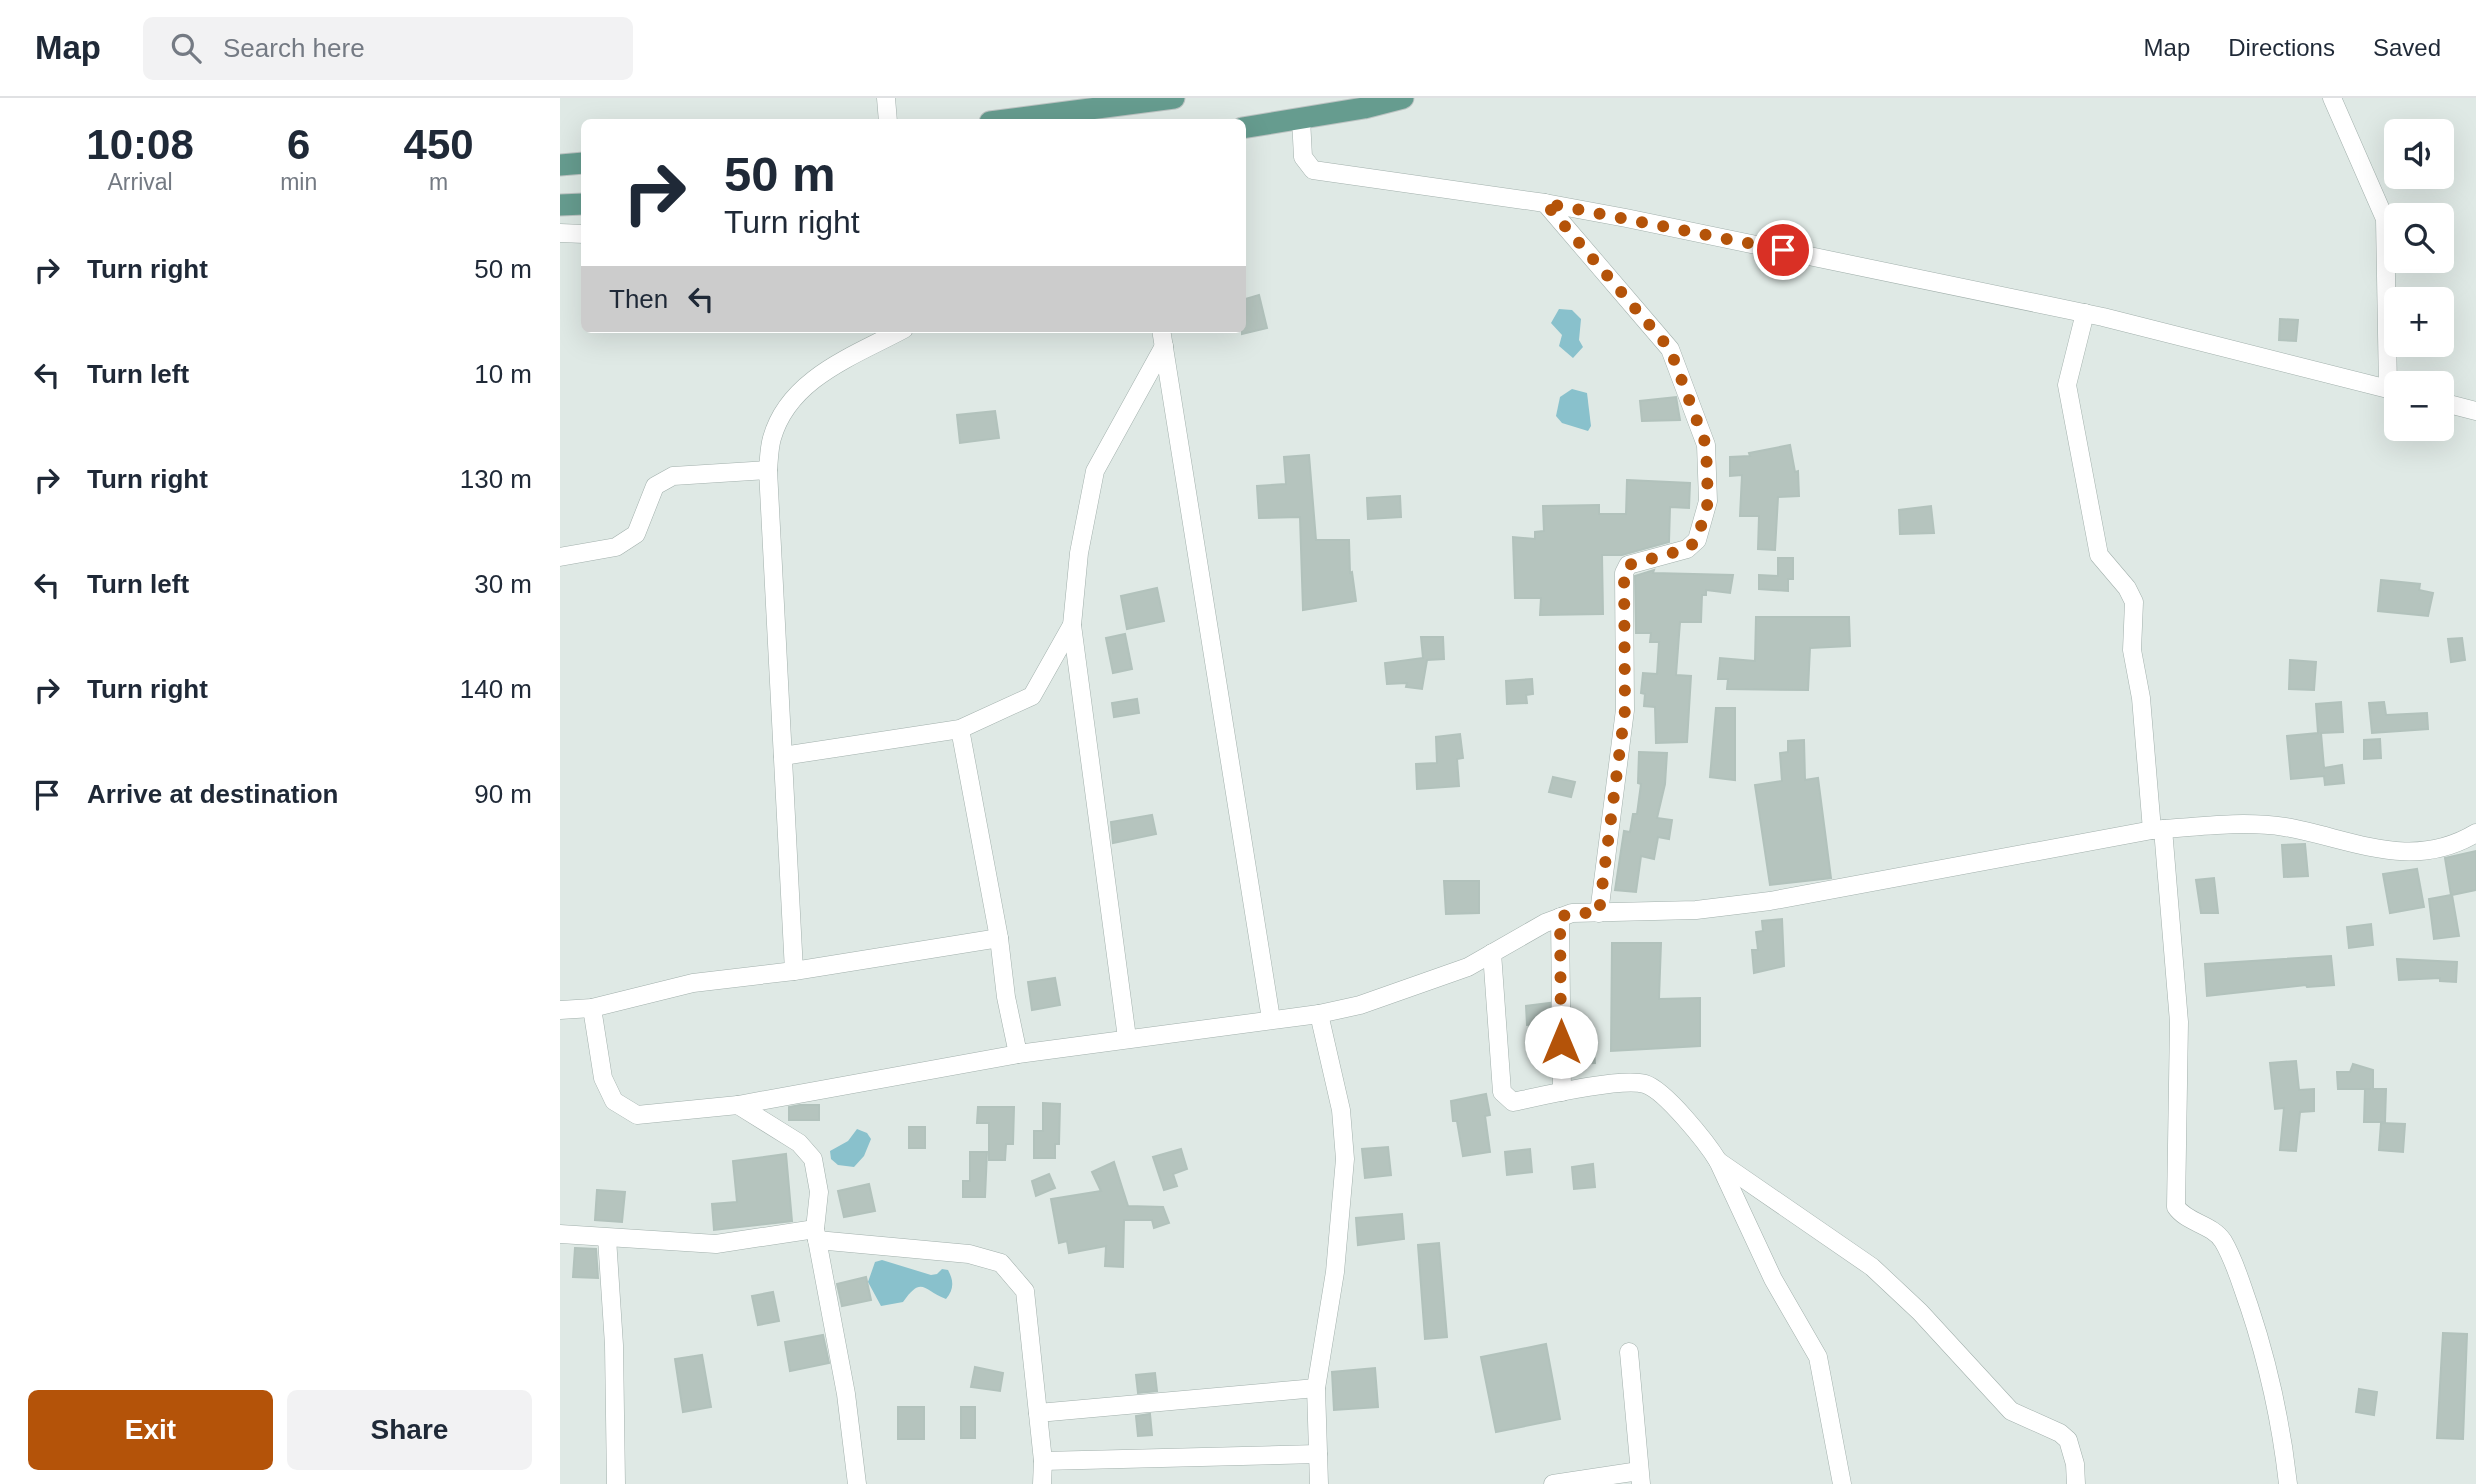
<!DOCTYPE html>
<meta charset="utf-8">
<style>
body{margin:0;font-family:Helvetica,sans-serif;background:#f2f2f3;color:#1f2937;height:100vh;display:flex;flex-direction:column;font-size:26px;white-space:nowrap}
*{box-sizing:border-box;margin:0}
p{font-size:23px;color:#747a83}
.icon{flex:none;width:38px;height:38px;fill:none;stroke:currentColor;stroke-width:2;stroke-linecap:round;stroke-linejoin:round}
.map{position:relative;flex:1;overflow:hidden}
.side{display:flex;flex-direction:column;background:#fff;width:560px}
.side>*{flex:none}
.top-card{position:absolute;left:21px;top:21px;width:665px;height:214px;border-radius:10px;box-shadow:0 7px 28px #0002;background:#fff;color:#1f2937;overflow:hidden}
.fabs{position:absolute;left:1824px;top:21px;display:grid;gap:14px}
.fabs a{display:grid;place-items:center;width:70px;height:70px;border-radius:10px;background:#fff;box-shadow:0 7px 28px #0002;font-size:35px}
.pin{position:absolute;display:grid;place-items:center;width:60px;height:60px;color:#fff;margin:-30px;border:4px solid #fff;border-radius:50%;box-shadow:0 2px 7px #0007}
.me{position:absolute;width:77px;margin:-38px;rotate:0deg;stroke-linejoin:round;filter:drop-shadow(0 0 5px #0008)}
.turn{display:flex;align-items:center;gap:24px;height:147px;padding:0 28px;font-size:32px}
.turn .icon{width:91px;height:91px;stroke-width:2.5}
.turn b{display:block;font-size:49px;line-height:60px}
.then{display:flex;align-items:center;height:66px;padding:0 28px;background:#0003;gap:14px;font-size:26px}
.eta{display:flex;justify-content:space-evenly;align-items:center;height:119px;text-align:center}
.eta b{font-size:42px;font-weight:800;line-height:49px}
.cta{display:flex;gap:14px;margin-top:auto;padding:14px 28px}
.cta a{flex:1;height:80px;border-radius:10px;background:#b45309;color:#fff;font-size:28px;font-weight:800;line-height:80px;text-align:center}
.cta a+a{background:#f2f2f3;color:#1f2937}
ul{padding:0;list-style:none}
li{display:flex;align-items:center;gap:21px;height:105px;padding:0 28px}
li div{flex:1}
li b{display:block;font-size:26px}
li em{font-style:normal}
header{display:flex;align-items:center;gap:42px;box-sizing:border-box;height:98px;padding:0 35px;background:#fff;border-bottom:2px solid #e0e1e3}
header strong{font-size:33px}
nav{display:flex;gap:38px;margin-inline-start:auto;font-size:24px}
.search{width:490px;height:63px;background:#f2f2f3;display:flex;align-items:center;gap:18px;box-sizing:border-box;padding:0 24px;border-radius:10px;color:#747a83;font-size:26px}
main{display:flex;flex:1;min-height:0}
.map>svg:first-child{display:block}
</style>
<header>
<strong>Map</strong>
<div class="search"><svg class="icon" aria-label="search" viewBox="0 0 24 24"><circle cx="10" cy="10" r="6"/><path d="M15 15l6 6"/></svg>Search here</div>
<nav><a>Map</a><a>Directions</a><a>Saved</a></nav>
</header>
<main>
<section class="side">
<div class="eta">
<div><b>10:08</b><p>Arrival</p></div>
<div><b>6</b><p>min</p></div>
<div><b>450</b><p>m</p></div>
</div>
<ul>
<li><svg class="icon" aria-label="right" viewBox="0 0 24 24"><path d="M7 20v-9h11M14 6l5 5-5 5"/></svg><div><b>Turn right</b></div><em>50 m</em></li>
<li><svg class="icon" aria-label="left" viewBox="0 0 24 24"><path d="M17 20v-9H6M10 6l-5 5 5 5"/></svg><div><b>Turn left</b></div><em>10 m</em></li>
<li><svg class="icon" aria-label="right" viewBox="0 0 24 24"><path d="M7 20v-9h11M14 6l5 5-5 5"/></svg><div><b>Turn right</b></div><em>130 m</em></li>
<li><svg class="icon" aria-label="left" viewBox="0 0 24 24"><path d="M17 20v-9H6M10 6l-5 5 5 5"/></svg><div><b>Turn left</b></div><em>30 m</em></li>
<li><svg class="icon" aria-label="right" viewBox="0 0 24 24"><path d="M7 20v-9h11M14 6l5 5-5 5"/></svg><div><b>Turn right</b></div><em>140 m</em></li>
<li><svg class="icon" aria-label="arrive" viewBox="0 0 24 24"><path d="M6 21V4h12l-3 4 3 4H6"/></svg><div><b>Arrive at destination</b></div><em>90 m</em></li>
</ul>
<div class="cta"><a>Exit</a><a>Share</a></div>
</section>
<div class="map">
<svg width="1916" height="1386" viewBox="0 0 1916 1386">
<rect width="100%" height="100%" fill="#dfe9e5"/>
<!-- water -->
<g fill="#89c1cc">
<polygon points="999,211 1012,212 1021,221 1019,242 1023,249 1013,260 999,248 1002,237 991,225"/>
<polygon points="1012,291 1027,295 1031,328 1028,333 1002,325 996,318 1000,299"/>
<polygon points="297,1031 307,1035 311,1041 304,1058 294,1069 278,1067 271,1061 270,1053 288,1043"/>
<path d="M322,1162L371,1177L377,1176L382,1171L388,1172C394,1183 394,1191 386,1201C363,1192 362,1177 343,1204L321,1208L308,1184L315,1164Z"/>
</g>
<!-- building -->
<g fill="#b5c4be" stroke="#b2c2bc" stroke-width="2">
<polygon points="699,197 707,230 682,236 682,202"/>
<polygon points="1720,221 1738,222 1736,243 1719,242"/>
<polygon points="1116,299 1120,322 1082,323 1080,303"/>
<polygon points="435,313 439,340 400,345 397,317"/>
<polygon points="1230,347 1235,374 1238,373 1239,398 1218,399 1215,452 1198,451 1199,418 1180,418 1182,377 1170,378 1170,359 1190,358 1189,355"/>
<polygon points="749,357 756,442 789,442 790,475 792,474 796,503 743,512 740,419 699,420 697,388 726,386 724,359"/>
<polygon points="1067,382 1130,385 1129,410 1110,409 1109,444 1062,457 1042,457 1043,516 980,517 981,500 955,500 953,439 975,441 975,434 984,433 983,408 1039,407 1039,416 1066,416"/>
<polygon points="840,398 841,419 808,421 807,400"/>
<polygon points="1371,408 1374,435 1340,436 1339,412"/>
<polygon points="1218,460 1233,460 1233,481 1228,481 1228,493 1199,491 1199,477 1218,478"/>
<polygon points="1094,472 1093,475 1173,477 1170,495 1146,492 1146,497 1142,497 1141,524 1120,524 1116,577 1131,578 1127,644 1096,645 1095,609 1084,608 1085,596 1081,595 1083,575 1097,576 1099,544 1090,544 1091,535 1076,535 1075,478"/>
<polygon points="1821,482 1860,486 1859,492 1873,495 1868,518 1818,513"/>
<polygon points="597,490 604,523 567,531 561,498"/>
<polygon points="1196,519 1289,519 1290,548 1250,550 1248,592 1167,591 1168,581 1158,581 1160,560 1195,563"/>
<polygon points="565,536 572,571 553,575 546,540"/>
<polygon points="861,539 883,539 884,561 867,562 862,591 846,589 847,585 827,586 825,565 863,560"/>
<polygon points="1902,540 1905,562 1891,564 1888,541"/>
<polygon points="1730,562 1756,564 1754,592 1729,591"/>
<polygon points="972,581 973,596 966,597 967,605 947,606 946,583"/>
<polygon points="577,601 579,615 554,619 552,605"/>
<polygon points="1781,604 1783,634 1761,635 1764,670 1782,667 1784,685 1765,687 1764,678 1731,681 1727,638 1758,635 1756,606"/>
<polygon points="1824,604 1826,617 1867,615 1868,631 1812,635 1809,605"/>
<polygon points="1156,610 1175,610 1175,682 1150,679"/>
<polygon points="900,636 903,660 897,661 899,688 857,691 856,666 877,665 876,639"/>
<polygon points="1820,641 1821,660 1804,661 1804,642"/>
<polygon points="1244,642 1245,682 1258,680 1271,780 1210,787 1195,687 1222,683 1220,655 1228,654 1228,643"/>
<polygon points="1079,654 1107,655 1105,686 1097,720 1112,722 1109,741 1098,739 1094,761 1081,758 1076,794 1055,792 1064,733 1070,734 1073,716 1077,716 1081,686 1078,685"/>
<polygon points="993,679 1015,684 1011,699 989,694"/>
<polygon points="592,717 596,736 553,745 551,724"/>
<polygon points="1745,746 1748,778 1724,779 1722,747"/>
<polygon points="1916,753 1916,792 1892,797 1899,838 1874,841 1869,801 1891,797 1885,760"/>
<polygon points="1857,771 1864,809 1830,815 1823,776"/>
<polygon points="1654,780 1658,815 1641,815 1636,782"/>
<polygon points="884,783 919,783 919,815 886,816"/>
<polygon points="1222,821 1224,868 1194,875 1192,852 1198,852 1196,834 1203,833 1202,823"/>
<polygon points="1811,826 1813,847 1789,850 1787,829"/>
<polygon points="1052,845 1101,845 1099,901 1140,900 1140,948 1051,953"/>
<polygon points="1771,858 1774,887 1747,889 1746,887 1647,898 1645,866"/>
<polygon points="1837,861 1897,864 1896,884 1880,883 1880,880 1839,882"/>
<polygon points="495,880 500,907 472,912 468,884"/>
<polygon points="990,905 990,925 967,927 966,908"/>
<polygon points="1033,943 1035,965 1013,966 1013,944"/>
<polygon points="1736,963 1739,992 1754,991 1754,1013 1740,1014 1736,1053 1720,1052 1724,1010 1715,1011 1710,965"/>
<polygon points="1793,966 1813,972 1813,991 1826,991 1825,1024 1804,1024 1805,991 1811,991 1778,991 1777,974 1790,974"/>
<polygon points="926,996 930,1017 925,1018 930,1054 903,1058 897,1023 893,1023 891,1003"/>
<polygon points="483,1005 500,1006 499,1046 495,1046 495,1060 474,1060 474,1033 483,1033"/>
<polygon points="240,1007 259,1007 259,1022 229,1022 229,1009"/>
<polygon points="418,1009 454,1009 453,1046 446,1046 445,1062 429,1062 429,1025 417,1025"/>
<polygon points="1821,1025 1845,1026 1843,1054 1819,1052"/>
<rect x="349" y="1029" width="16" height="21"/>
<polygon points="828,1049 831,1077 805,1080 802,1051"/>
<polygon points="621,1051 627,1071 613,1076 617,1088 604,1092 593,1059"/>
<polygon points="970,1051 972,1074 947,1077 945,1054"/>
<polygon points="410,1054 427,1054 425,1099 403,1099 403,1083 410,1083"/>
<polygon points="226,1056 232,1123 154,1132 152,1106 177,1104 173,1063"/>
<polygon points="554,1064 568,1108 603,1109 609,1125 594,1130 592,1122 564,1122 563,1169 545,1168 546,1148 509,1155 507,1143 499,1145 491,1101 541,1093 532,1074"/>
<polygon points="1033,1066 1035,1089 1014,1091 1012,1069"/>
<polygon points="489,1076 495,1090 476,1098 472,1083"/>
<polygon points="309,1086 315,1113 284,1119 278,1093"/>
<polygon points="37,1092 65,1094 62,1124 35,1122"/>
<polygon points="842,1116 844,1141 798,1147 796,1120"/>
<polygon points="879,1145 887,1239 865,1241 858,1147"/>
<polygon points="15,1150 36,1151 38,1180 13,1179"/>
<polygon points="306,1179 311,1202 282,1208 277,1186"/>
<polygon points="213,1194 219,1223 198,1227 192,1198"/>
<polygon points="1883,1235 1907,1236 1903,1341 1877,1340"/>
<polygon points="263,1237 269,1265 230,1273 225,1244"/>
<polygon points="986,1246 1000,1321 936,1334 921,1259"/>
<polygon points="142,1257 151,1309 123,1314 115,1261"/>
<polygon points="415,1269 443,1275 440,1293 411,1289"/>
<polygon points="815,1270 818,1309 774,1312 772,1274"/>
<polygon points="595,1275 597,1293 578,1295 576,1277"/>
<polygon points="1799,1291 1817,1294 1814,1317 1796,1314"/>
<rect x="338" y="1309" width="26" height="32"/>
<rect x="401" y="1309" width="14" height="31"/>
<polygon points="590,1316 592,1337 578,1338 576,1318"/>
</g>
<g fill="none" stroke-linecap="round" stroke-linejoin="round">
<defs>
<g id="street">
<polyline points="326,0 328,24"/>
<polyline points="1772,0 1825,121 1828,291"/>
<polyline points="741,21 743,59 753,72 985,105 1066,120 1543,219 1836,293"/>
<polyline points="985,105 1110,251 1146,347 1148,403 1137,442 1127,451 1068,467 1064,475 1065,612 1039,815"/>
<polyline points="0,135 24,136"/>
<polyline points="1525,215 1507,287 1539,457 1567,490 1574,504 1572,552 1581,600 1592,732"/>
<polyline points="601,231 711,921"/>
<polyline points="1881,304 1916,313"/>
<polyline points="0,459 56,449 76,436 95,388 113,378 208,372"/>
<polyline points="512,527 567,940"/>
<polyline points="400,631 439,840"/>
<polyline points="223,658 400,631 472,598 512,527 519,455 535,373 604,248"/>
<path d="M1603,731L1619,924L1616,1109C1627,1125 1652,1126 1663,1143C1675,1163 1681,1186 1689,1208C1709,1268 1721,1323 1728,1386"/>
<polyline points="1000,819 1002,994"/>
<path d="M932,855L942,994L953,1004C981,998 1060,979 1085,986C1105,992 1147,1045 1158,1063L1213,1181L1258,1259L1282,1386"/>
<path d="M234,873L208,372C209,362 209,350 212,340C229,280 294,258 344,231"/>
<polyline points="32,910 43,980 54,1003 77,1017 178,1007 458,956"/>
<path d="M0,912L32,910L133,885L234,873L439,840L446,899L458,956L759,916L800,907L908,869L985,825L1012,815L1136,812L1210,803L1592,732C1635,729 1682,722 1725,729C1793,741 1851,774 1916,735"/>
<polyline points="178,1007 239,1045 253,1061 259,1094 255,1131 286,1296 297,1386"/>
<polyline points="1158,1063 1312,1169 1360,1214 1451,1313 1500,1335 1508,1342 1515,1366 1516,1386"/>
<polyline points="0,1136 156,1146 255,1131"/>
<polyline points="47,1140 54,1247 56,1386"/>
<polyline points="257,1142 409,1156 441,1165 465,1193 483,1363 482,1386"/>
<polyline points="1069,1254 1081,1386"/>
<polyline points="478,1315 756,1290"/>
<polyline points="483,1363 758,1356"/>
<polyline points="759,1386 756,1290 775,1174 785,1061 781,1012 759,916"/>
<polyline points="993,1386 1079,1373"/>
</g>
<g id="primary">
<polyline points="430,24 614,0"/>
<polyline points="682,30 804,10 843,0"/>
<polyline points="0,67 24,65"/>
<polyline points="0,107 24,106"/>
</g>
</defs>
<!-- street casing -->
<use href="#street" stroke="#a2b0ac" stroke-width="19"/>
<!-- primary casing -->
<use href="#primary" stroke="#bcc3c2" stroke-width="23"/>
<!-- street -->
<use href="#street" stroke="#fff" stroke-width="18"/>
<!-- primary -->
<use href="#primary" stroke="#669c8f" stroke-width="21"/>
</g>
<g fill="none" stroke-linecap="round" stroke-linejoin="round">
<!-- route -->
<polyline stroke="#b45309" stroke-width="12" stroke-dasharray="0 21.6" points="1001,944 1000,819 1012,815 1039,815 1042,790 1065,612 1064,475 1068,467 1127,451 1137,442 1148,404 1146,347 1110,251 985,105 1223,152"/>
</g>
</svg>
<div class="fabs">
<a><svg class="icon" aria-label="sound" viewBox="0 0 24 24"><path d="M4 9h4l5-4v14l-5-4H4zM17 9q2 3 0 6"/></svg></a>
<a><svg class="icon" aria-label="search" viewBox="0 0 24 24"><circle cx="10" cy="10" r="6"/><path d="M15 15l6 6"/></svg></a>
<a>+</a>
<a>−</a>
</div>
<div class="pin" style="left:1223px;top:152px;background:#d93025"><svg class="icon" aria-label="arrive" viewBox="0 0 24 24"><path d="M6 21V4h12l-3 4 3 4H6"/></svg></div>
<svg class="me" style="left:1001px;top:944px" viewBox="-20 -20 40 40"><circle r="19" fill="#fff"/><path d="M0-13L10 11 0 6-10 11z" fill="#b45309"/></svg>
<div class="top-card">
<div class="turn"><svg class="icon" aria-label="right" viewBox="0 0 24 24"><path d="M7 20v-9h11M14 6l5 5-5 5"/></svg><div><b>50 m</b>Turn right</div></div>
<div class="then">Then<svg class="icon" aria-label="left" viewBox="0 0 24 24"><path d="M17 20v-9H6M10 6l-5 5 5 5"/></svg></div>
</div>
</div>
</main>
